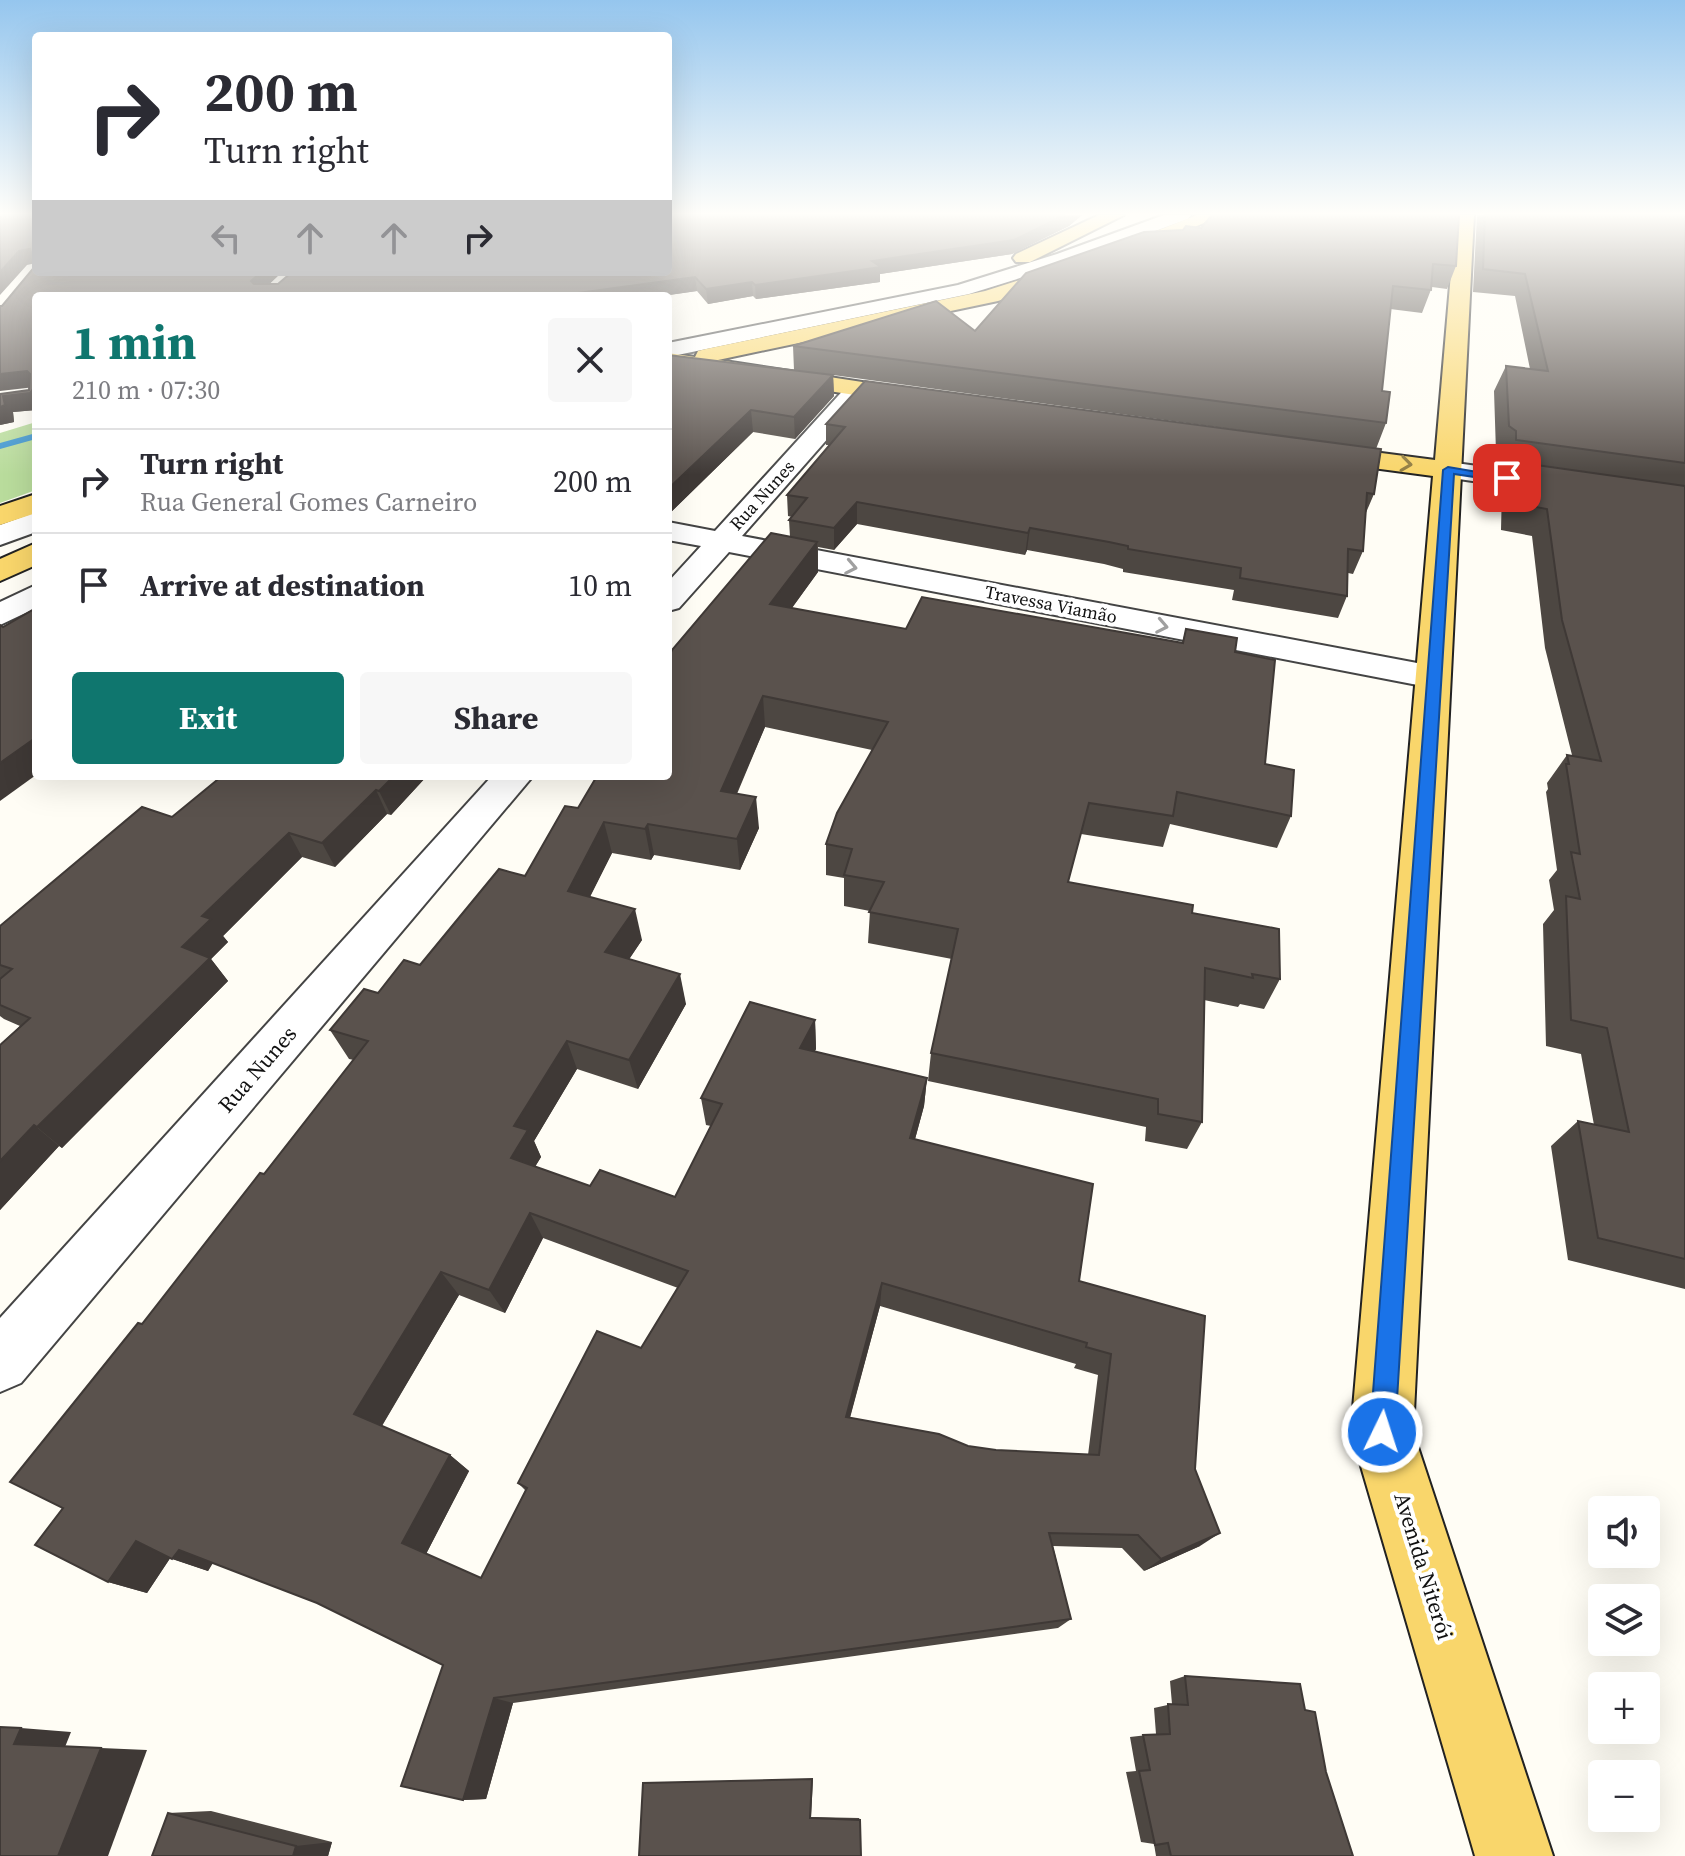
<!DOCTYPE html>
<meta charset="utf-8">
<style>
body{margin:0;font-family:"Source Serif 4",serif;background:#f7f7f7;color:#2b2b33;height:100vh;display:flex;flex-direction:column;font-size:30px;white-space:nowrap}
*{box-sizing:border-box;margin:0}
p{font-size:26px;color:#7c7c81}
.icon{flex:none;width:44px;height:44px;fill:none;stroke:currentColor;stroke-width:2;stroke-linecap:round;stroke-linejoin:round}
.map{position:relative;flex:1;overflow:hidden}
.details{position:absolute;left:32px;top:292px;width:640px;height:488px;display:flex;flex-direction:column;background:#fff;border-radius:8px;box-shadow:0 8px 32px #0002}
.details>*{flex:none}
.top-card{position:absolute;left:32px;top:32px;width:640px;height:244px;border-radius:8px;box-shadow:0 8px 32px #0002;background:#fff;color:#2b2b33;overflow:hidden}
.controls{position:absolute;left:1588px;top:1496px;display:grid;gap:16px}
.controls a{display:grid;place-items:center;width:72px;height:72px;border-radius:8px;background:#fff;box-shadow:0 8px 32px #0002;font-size:40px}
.pin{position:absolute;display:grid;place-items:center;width:68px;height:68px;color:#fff;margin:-34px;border-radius:16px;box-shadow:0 4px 12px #0006}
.me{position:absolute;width:88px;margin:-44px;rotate:4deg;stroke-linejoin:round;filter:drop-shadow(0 0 6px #0008)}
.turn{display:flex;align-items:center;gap:28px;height:168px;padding:0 40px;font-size:36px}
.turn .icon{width:104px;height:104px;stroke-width:2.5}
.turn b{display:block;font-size:56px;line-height:68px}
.lanes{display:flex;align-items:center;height:76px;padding:0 40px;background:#0003;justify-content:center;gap:40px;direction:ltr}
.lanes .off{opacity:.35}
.round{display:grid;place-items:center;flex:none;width:84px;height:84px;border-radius:8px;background:#f7f7f7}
.headline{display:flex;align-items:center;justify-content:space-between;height:136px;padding:0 40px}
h1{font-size:48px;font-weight:700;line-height:60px;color:#0f766e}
.primary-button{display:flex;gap:16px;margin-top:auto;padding:16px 40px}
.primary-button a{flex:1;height:92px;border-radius:8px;background:#0f766e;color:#fff;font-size:32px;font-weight:700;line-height:92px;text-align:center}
.primary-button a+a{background:#f7f7f7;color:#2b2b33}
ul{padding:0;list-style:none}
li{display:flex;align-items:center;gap:24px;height:104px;padding:0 40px;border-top:2px solid #e1e1e2}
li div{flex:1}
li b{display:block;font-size:30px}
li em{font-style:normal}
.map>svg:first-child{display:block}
</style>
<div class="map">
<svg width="1685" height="1856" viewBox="0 0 1685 1856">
<rect width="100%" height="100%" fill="#fffdf5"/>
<!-- forest -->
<polygon fill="#b9dc9c" points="36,422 36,490 0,503 0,433"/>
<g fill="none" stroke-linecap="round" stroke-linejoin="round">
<!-- stream -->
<polygon fill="#3f96cf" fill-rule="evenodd" points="36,433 36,439 0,449 0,443"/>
<defs>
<g id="minor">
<polygon points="1164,215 1191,215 1188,219 1071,262 969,294 668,357 668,343 958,285 1057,254"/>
<polygon points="857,383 866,385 869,390 866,395 742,536 1433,666 1445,669 1450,677 1445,685 1433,688 729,552 679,608 668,611 668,582 701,546 668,540 668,522 715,531 848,385"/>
<polygon points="1448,462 1685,494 1685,512 1438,476 1434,470 1438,464"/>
<polygon points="36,512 36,532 0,545 0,525"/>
<polygon points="36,585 36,608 0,625 0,602"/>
<polygon points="492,776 533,776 21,1383 0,1392 0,1318"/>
</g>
<g id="major">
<polygon points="1099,215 1124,215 1030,262 1016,262 1013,258 1016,254"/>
<polygon points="1197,215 1223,215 1097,268 998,301 718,360 915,390 924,392 927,397 924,402 915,404 668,367 668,353 695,357 698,351 706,349 985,291 1083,260"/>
<polygon points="1456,215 1474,215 1413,1432 1553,1856 1475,1856 1351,1432 1433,476 1320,461 1310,459 1307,453 1310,447 1320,445 1435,460"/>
<polygon points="36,494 36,513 0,525 0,506"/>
<polygon points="36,543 36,565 0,581 0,559"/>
</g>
</defs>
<!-- minor casing -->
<use href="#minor" stroke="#444" stroke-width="4"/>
<!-- major casing -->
<use href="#major" stroke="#222" stroke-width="4"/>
<!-- minor -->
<use href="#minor" fill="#fff" fill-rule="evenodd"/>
<!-- major -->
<use href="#major" fill="#f9d66b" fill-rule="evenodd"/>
</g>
<!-- wall -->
<g fill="#4d4742" fill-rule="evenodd">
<polygon points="668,215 1082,215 1069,226 1012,254 880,274 880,282 756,299 753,296 708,304 697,291 662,296 36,296 36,410 13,412 14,422 0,425 29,390 29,388 2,306 36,272 282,272 269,284 278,284"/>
<polygon points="1477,215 1685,215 1685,1289 1568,1260 1551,1146 1578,1121 1594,1125 1581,1054 1546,1046 1543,924 1554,910 1549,880 1557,870 1546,792 1548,789 1547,783 1567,755 1572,755 1545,648 1532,536 1501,530 1502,488 1513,468 1503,466 1503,456 1496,452 1494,391 1506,366 1530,369 1515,296 1473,292"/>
<path d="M1144,232L1456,266L1447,289L1432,287L1422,313L1390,309L1382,391L1386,423L1376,449L1374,494L1365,515L1363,551L1353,574L1348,573L1347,596L1338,618L1232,600L1234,590L1123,572V569L1104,564L1027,550L1025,555L857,524L834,550L818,547V572L792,608L906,629L1182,643L1186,629L1235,652L1265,764L1291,816L1277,848L1170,824L1163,847L1081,834L1068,882L1192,913L1280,979L1264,1009L1240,1004L1238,1007L1204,1000L1202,1122L1187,1149L1145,1141L1146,1127L928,1081L931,1053L952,959L868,943L870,911L844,906V878L826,875V844L872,750L765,727L737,794L759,828L740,870L654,855L651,860L612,853L590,897L642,940L629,959L686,1004L638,1089L577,1069L534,1141L541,1157L535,1167L590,1186L675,1197L711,1126L706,1125L701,1098L815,1020L816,1049L814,1052L927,1078L924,1106L915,1139L1079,1281L1195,1469L1200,1546L1144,1571L1122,1548L1053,1546L1071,1619L1058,1628L513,1703L486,1799L463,1800L443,1665L317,1603L213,1563L208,1571L170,1558L147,1593L108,1582L63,1508L142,1324L264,1174L354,1060L349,1059L330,1030L378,993L420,965L525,876L790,537L789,520L792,517L788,516L787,495L829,445H826V424L1260,433L833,375L834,396L795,439L753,432L668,515V355L794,370L793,346L975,331ZM543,1238L678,1288L641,1348L518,1483L526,1491L481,1578L426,1554L469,1471L450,1455L382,1426L459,1295L505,1313ZM880,1306L1076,1364L1074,1368L1098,1375L1088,1455L996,1450L968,1446L850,1418Z"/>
<polygon points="427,776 391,815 387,814 335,867 302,857 223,936 228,942 211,959 228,981 62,1148 59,1146 0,1210 0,1045 20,1026 4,1019 0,1016 0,926 172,817"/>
<polygon points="1185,1676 1305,1710 1353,1856 1156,1856 1154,1844 1141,1842 1126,1772 1136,1771 1130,1737 1156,1734 1154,1708 1172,1704 1170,1681"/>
<polygon points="812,1779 813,1779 811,1817 859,1818 860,1820 639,1856"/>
<polygon points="211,1811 332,1842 328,1856 168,1813"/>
</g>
<!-- shaded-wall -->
<g fill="#3f3936">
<polygon points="1065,215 1082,215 1069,226 1012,254 880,274 880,282 756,299 755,285"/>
<polygon points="30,249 32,255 36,263 27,265 0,295 0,272 19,251"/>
<polygon points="261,272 282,272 257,296 251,281"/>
<polygon points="695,277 697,291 662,296 556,296"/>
<polygon points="752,282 753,296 708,304 706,289"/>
<polygon points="27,371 36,386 36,410 13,412 14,422 0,425 0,407 3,396 30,393 35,387 0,391 0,374"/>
<polygon points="833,375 834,396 795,439 794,417"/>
<polygon points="751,410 753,432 668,515 668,489"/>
<polygon points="857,502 857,524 834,550 834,528"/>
<polygon points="1030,528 1027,550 1025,555 1028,533"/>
<polygon points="817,542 818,572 772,635 770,604"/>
<polygon points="763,696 765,727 724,822 721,791"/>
<polygon points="34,739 36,742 36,775 0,801 0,763"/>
<polygon points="394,776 427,776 391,815 379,791"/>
<polygon points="376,790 387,814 335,867 322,843"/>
<polygon points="756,797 759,828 740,870 737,839"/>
<polygon points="604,822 612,853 577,922 568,891"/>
<polygon points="648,824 654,855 651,860 645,829"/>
<polygon points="289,833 302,857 223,936 228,942 211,959 228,981 62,1148 37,1127 182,947 202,916"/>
<polygon points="635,909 642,940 614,982 605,952"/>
<polygon points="680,974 686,1004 638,1089 629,1060"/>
<polygon points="815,1020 816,1049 802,1077 800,1048"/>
<polygon points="567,1041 577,1069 534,1141 541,1157 524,1184 511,1158 514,1126"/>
<polygon points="927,1078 924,1106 908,1165 910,1138"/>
<polygon points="34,1125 59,1146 0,1210 0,1161"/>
<polygon points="530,1213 543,1238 505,1313 489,1290"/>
<polygon points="441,1272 459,1295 378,1432 354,1414"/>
<polygon points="882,1283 880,1306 845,1435 846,1417"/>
<polygon points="450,1455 469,1471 425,1556 402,1543"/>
<polygon points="1220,1533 1200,1546 1144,1571 1161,1559"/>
<polygon points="136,1541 173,1554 147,1593 108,1582"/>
<polygon points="179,1550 213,1562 208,1571 172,1559"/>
<polygon points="494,1698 513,1703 486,1799 463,1800"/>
<polygon points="21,1728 71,1732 65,1747 14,1744"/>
<polygon points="101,1748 147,1750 108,1856 58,1856"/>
<polygon points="332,1842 328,1856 293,1856 296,1846"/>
</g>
<!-- building -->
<g fill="#5a524d" stroke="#3f3936" stroke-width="2" fill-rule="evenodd">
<polygon points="0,215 36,215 36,255 32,255 30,249 19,251 0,272"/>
<polygon points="668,215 1065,215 1014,240 872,261 881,267 755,285 752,282 706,289 695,277 556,296 36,296 36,386 30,393 3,396 5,405 0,407 0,394 29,390 30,374 27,371 0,374 0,306 2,306 36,265 36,272 261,272 251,281 254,284 278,284 292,272 668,272"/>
<polygon points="1212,215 1459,215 1456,266 1433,264 1431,290 1393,286 1382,391 1390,392 1386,423 793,346 936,301 975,331 1026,273 1144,232 1183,230 1186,226 1201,228"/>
<polygon points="1485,215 1685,215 1685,463 1516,440 1516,431 1509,426 1506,366 1548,371 1525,274 1483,269"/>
<polygon points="668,355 833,375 794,417 751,410 668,489"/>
<polygon points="865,381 1381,449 1374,494 1367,493 1363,551 1348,549 1347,596 1240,578 1241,568 1128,549 1128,546 1109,542 1030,528 1028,533 857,502 834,528 789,520 807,498 787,495 845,427 826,424"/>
<polygon points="1516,462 1685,486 1685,1259 1598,1238 1578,1121 1629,1132 1607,1028 1571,1020 1566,896 1580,899 1571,852 1580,854 1566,764 1569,764 1567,755 1601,761 1562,620 1547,509 1515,503"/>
<path d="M771,533L817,542L770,604L906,629L922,597L1183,643L1186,629L1237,638L1235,652L1275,660L1265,764L1294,770L1291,816L1177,792L1173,816L1089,803L1068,882L1193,905L1192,913L1279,929L1280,979L1252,974L1253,978L1205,968L1202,1122L1158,1114V1099L931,1053L958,929L869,912L884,882L844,875L852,849L826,844L837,813L888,722L763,696L721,791L756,797L737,839L648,824L645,829L604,822L568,891L635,909L605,952L680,974L629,1060L567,1041L514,1126L528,1130L511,1158L590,1186L600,1170L675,1197L722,1104L701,1098L750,1002L815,1020L800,1048L927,1078L910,1138L1093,1184L1079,1281L1205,1316L1195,1469L1220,1533L1161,1559L1138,1535L1049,1533L1071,1619L494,1698L463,1800L401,1786L443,1665L317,1603L179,1550L172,1559L136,1541L108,1582L35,1545L63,1508L10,1482L138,1323L142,1324L260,1173L264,1174L368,1041L330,1030L364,989L378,993L404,960L420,965L499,869L525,876L565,806L578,808L597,776H668V658L672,650ZM530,1213L688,1271L641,1348L597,1331L518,1483L527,1488L481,1578L402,1543L450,1455L354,1414L441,1272L489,1290ZM882,1283L1087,1343L1086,1347L1111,1354L1099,1455L996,1450L968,1446L939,1434L846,1417Z"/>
<polygon points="36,608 36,740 34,739 0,763 0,625 3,627"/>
<polygon points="222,776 394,776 379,791 376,790 322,843 289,833 202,916 211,919 182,947 210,958 37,1127 34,1125 0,1161 0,1045 30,1018 0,1005 0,979 12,969 0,965 0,926 142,807 172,817"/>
<polygon points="1185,1676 1300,1684 1305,1710 1315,1712 1326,1772 1353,1856 1171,1856 1168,1843 1155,1845 1139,1771 1150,1770 1143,1735 1170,1734 1168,1704 1188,1705"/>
<polygon points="0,1727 21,1728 14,1744 101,1748 58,1856 0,1856"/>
<polygon points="812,1779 810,1818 860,1820 861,1856 639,1856 643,1783"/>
<polygon points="168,1813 296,1846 293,1856 152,1856"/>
</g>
<!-- one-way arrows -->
<defs><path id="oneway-chevron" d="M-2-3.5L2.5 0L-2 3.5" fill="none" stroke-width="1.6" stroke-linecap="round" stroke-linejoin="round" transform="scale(2)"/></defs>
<use stroke="#917d42" href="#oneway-chevron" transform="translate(1406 464) rotate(8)"/>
<g stroke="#a0a0a0">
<use href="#oneway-chevron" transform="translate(851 567) rotate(11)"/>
<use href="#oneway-chevron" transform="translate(1162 626) rotate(11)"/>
</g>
<!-- sky -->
<linearGradient id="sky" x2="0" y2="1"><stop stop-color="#95c6ee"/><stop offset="0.45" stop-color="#fffefa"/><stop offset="1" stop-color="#fffefa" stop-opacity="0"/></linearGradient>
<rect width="1685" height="475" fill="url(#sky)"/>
<!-- route -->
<polygon fill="#1a73e8" stroke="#114b97" stroke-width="2" points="1448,467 1513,478 1507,482 1454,474 1395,1432 1391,1441 1382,1444 1373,1441 1370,1432 1443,470"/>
<g text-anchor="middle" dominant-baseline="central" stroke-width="8" stroke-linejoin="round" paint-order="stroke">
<!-- far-street labels -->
<g font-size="18" fill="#111" stroke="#fff">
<text transform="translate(762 495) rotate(-48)">Rua Nunes</text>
<text transform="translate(1051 604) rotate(11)">Travessa Viamão</text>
</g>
<!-- street labels -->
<g font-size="22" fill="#111" stroke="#fff">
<text transform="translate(257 1069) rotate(-49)">Rua Nunes</text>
<text transform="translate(1424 1566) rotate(73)">Avenida Niterói</text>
</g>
</g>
</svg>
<div class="controls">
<a><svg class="icon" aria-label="sound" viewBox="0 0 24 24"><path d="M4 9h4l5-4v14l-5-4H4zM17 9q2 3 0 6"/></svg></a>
<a><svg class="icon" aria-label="layers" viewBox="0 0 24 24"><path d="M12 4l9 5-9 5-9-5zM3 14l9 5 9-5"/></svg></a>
<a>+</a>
<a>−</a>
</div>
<div class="pin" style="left:1507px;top:478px;background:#d93025"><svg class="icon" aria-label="arrive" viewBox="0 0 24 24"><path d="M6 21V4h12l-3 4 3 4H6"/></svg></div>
<svg class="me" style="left:1382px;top:1432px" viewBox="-20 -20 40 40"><circle r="17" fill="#1a73e8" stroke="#fff" stroke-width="3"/><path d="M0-11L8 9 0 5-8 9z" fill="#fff"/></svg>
<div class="top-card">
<div class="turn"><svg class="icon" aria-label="right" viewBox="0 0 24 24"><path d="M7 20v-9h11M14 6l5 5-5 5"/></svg><div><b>200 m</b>Turn right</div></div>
<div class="lanes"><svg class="icon off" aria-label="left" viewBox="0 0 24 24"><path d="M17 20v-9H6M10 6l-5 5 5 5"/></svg><svg class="icon off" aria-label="ahead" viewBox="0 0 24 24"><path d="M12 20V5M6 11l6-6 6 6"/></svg><svg class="icon off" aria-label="ahead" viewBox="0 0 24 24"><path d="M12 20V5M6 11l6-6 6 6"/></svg><svg class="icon" aria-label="right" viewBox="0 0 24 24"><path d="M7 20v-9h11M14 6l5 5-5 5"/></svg></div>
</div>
<section class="details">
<div class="headline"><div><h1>1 min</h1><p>210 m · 07:30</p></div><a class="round"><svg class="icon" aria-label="close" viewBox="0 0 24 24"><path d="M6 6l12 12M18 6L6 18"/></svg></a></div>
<ul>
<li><svg class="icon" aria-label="right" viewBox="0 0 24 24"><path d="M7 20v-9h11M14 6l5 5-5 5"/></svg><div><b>Turn right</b><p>Rua General Gomes Carneiro</p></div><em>200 m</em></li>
<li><svg class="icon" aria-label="arrive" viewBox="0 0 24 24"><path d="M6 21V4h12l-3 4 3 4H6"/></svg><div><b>Arrive at destination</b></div><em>10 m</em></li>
</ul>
<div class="primary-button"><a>Exit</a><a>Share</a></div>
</section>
</div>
